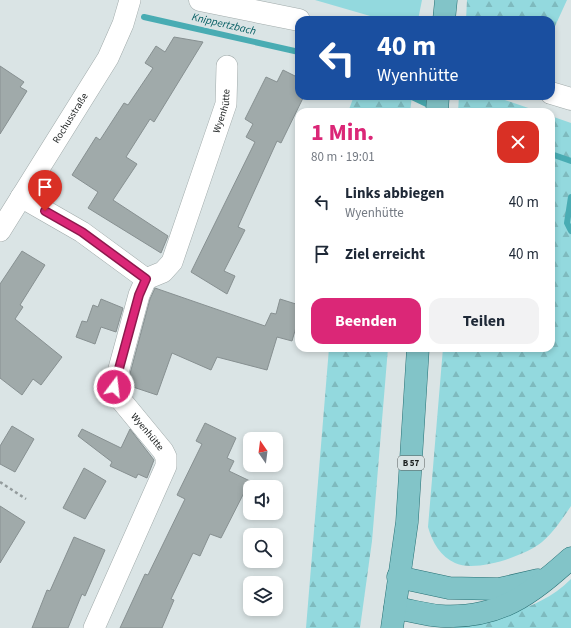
<!DOCTYPE html>
<html lang="de">
<meta charset="utf-8">
<style>
body{margin:0;font-family:"Source Sans 3",sans-serif;background:#f2f2f3;color:#1f2937;height:100vh;display:flex;flex-direction:column;font-size:15px;white-space:nowrap}
*{box-sizing:border-box;margin:0}
p{font-size:13px;color:#747a83}
.icon{flex:none;width:22px;height:22px;fill:none;stroke:currentColor;stroke-width:2;stroke-linecap:round;stroke-linejoin:round}
.map{position:relative;flex:1;overflow:hidden}
.sheet{position:absolute;left:295px;top:108px;width:260px;height:244px;display:flex;flex-direction:column;background:#fff;border-radius:12px;box-shadow:0 2px 6px #0003}
.sheet>*{flex:none}
.hud{position:absolute;left:295px;top:16px;width:260px;height:84px;border-radius:12px;box-shadow:0 2px 6px #0003;background:#1a4fa0;color:#fff;overflow:hidden}
.needle{width:26px;rotate:346deg}
.fabs{position:absolute;left:243px;top:432px;display:grid;gap:8px}
.fabs a{display:grid;place-items:center;width:40px;height:40px;border-radius:8px;background:#fff;box-shadow:0 2px 6px #0003;font-size:20px}
.pin{position:absolute;display:grid;place-items:center;width:34px;height:34px;color:#fff;margin:-41px -17px;border-radius:50% 50% 50% 0;rotate:-45deg;box-shadow:0 0 4px #0007}
.pin .icon{rotate:45deg}
.me{position:absolute;width:44px;margin:-22px;rotate:15deg;stroke-linejoin:round;filter:drop-shadow(0 0 3px #0008)}
.turn{display:flex;align-items:center;gap:14px;height:84px;padding:0 16px;font-size:18px}
.turn .icon{width:52px;height:52px;stroke-width:2.5}
.turn b{display:block;font-size:28px;line-height:34px}
.round{display:grid;place-items:center;flex:none;width:42px;height:42px;border-radius:12px;background:#f2f2f3}
.head{display:flex;align-items:center;justify-content:space-between;height:68px;padding:0 16px}
h1{font-size:24px;font-weight:700;line-height:30px;color:#db2777}
.action{display:flex;gap:8px;margin-top:auto;padding:8px 16px}
.action a{flex:1;height:46px;border-radius:12px;background:#db2777;color:#fff;font-size:16px;font-weight:700;line-height:46px;text-align:center}
.action a+a{background:#f2f2f3;color:#1f2937}
ul{padding:0;list-style:none}
li{display:flex;align-items:center;gap:12px;height:52px;padding:0 16px}
li div{flex:1}
li b{display:block;font-size:15px}
li em{font-style:normal}
.map>svg:first-child{display:block}
</style>
<div class="map">
<svg width="571" height="628" viewBox="0 0 571 628">
<defs>
<pattern id="forest-firs" width="22" height="20" patternUnits="userSpaceOnUse"><rect width="22" height="20" fill="#93d9de"/><path d="M5 1l3.5 6h-7zM16 11l3.5 6h-7z" fill="#7ebabe"/></pattern>
</defs>
<rect width="100%" height="100%" fill="#dae4e5"/>
<!-- grass -->
<polygon fill="#93d9de" points="315,0 422,0 418,20 384,20"/>
<!-- forest -->
<g fill="url(#forest-firs)">
<polygon points="467,0 567,0 551,35 551,20 466,20"/>
<polygon points="354,96 412,96 410,112 348,112"/>
<polygon points="459,96 493,96 540,112 458,112"/>
<path d="M551,116L571,123V506C563,518 553,533 542,542C525,556 475,573 455,563C441,557 432,542 428,527L443,348H551Z"/>
<polygon points="329,348 388,348 372,541 360,628 306,628"/>
<path d="M571,579V628H453L458,625C499,616 540,610 571,579Z"/>
</g>
<g fill="none" stroke-linecap="round" stroke-linejoin="round">
<!-- stream -->
<g stroke="#49acb3" stroke-width="6">
<polyline points="144,17 299,52"/>
<polyline points="410,96 433,107"/>
<polyline points="551,154 571,161"/>
<polyline points="571,197 567,223 571,231"/>
</g>
</g>
<!-- building -->
<g fill="#a0aaaa" stroke="#879091">
<polygon points="174,37 203,42 154,122 150,119 126,157 137,164 113,200 168,236 161,253 88,208 98,192 72,175 96,137 100,140 124,103 128,105 153,68 145,63 156,46 165,52"/>
<polygon points="0,66 24,82 20,87 27,91 0,134"/>
<polygon points="283,70 299,78 299,96 304,96 281,143 277,141 238,227 245,230 224,271 235,276 227,294 191,272 255,142 246,137 253,124 245,119 266,77 277,82"/>
<polygon points="22,251 45,265 20,305 23,307 15,319 62,357 41,385 33,379 22,395 0,378 0,284"/>
<polygon points="155,288 265,326 271,313 276,314 280,299 299,305 299,317 292,341 277,337 267,370 217,357 211,370 172,353 157,395 127,385 150,299"/>
<polygon points="101,299 123,308 116,332 101,327 95,344 76,337 82,321 87,322 93,305 98,307"/>
<polygon points="205,423 236,438 227,458 234,461 229,471 250,481 221,538 210,534 200,556 193,553 171,599 174,600 162,628 120,628 145,574 148,575 185,499 177,495 202,444 196,441"/>
<polygon points="12,426 34,439 15,472 0,464 0,446"/>
<polygon points="82,429 121,448 130,429 154,460 147,478 138,474 136,478 110,466 112,462 78,436"/>
<polygon points="84,468 106,481 85,519 63,508"/>
<polygon points="0,506 25,522 0,563"/>
<polygon points="74,537 105,550 85,596 82,594 68,628 32,628 47,590 50,591"/>
</g>
<g fill="none" stroke-linecap="round" stroke-linejoin="round">
<defs>
<g id="minor">
<path id="s1" d="M21,197L82,232L146,279L139,295L114,387L116,394L163,451L166,457V466L94,628"/>
<path id="s2" d="M0,231L108,58L123,24L130,0"/>
<path id="s3" d="M146,279L163,272L172,262L226,104L227,66"/>
</g>
<g id="tertiary">
<polyline points="200,0 299,20"/>
<polyline points="551,93 571,99"/>
</g>
<g id="primary">
<polyline points="444,20 446,0"/>
<polyline points="437,112 438,96"/>
<polyline points="398,577 449,588 499,589 538,580"/>
<path d="M395,608C410,610 426,615 441,616C499,619 530,595 571,558"/>
<polyline points="392,628 407,522 418,348"/>
</g>
</defs>
<!-- minor casing -->
<use href="#minor" stroke="#a0aaaa" stroke-width="22"/>
<!-- tertiary casing -->
<use href="#tertiary" stroke="#a0aaaa" stroke-width="23"/>
<!-- primary casing -->
<use href="#primary" stroke="#277175" stroke-width="23"/>
<!-- path -->
<polyline stroke="#939b9c" stroke-width="2.5" stroke-dasharray="3 3" stroke-linecap="butt" points="0,482 26,499"/>
<!-- minor -->
<use href="#minor" stroke="#fff" stroke-width="21"/>
<!-- tertiary -->
<use href="#tertiary" stroke="#fff" stroke-width="22"/>
<!-- primary -->
<use href="#primary" stroke="#82c4c8" stroke-width="22"/>
</g>
<g fill="none" stroke-linecap="round" stroke-linejoin="round">
<defs>
<polyline id="route" points="45,211 82,232 146,279 139,295 114,387"/>
</defs>
<!-- route casing -->
<use href="#route" stroke="#8e194d" stroke-width="10"/>
<!-- route -->
<use href="#route" stroke="#db2777" stroke-width="7"/>
</g>
<g text-anchor="middle" dominant-baseline="central" stroke-width="4" stroke-linejoin="round" paint-order="stroke">
<!-- shield labels -->
<rect fill="#dae4e5" stroke="#545a5a" stroke-width="1" x="398" y="456" width="26" height="14" rx="3"/>
<g font-size="9" font-weight="bold" fill="#1b1f1f">
<text x="411" y="463">B 57</text>
</g>
<!-- street labels -->
<g font-size="10" fill="#1b1f1f" stroke="#dae4e5">
<text stroke="none"><textPath href="#s3" startOffset="191">Wyenhütte</textPath></text>
<text stroke="none"><textPath href="#s2" startOffset="133">Rochusstraße</textPath></text>
<text stroke="none"><textPath href="#s1" startOffset="319">Wyenhütte</textPath></text>
</g>
<!-- water labels -->
<g font-size="11" font-style="italic" fill="#055e63" stroke="#dae4e5">
<text transform="translate(224 24) rotate(13)">Knippertzbach</text>
</g>
</g>
</svg>
<div class="fabs">
<a><svg class="needle" viewBox="-14 -14 28 28"><path d="M0-13l5 13h-10z" fill="#e53935"/><path d="M0 13l5-13h-10z" fill="#747a83"/></svg></a>
<a><svg class="icon" aria-label="sound" viewBox="0 0 24 24"><path d="M4 9h4l5-4v14l-5-4H4zM17 9q2 3 0 6"/></svg></a>
<a><svg class="icon" aria-label="search" viewBox="0 0 24 24"><circle cx="10" cy="10" r="6"/><path d="M15 15l6 6"/></svg></a>
<a><svg class="icon" aria-label="layers" viewBox="0 0 24 24"><path d="M12 4l9 5-9 5-9-5zM3 14l9 5 9-5"/></svg></a>
</div>
<div class="pin" style="left:45px;top:211px;background:#d93025"><svg class="icon" aria-label="arrive" viewBox="0 0 24 24"><path d="M6 21V4h12l-3 4 3 4H6"/></svg></div>
<svg class="me" style="left:114px;top:387px" viewBox="-20 -20 40 40"><circle r="17" fill="#db2777" stroke="#fff" stroke-width="3"/><path d="M0-11L8 9 0 5-8 9z" fill="#fff"/></svg>
<div class="hud">
<div class="turn"><svg class="icon" aria-label="left" viewBox="0 0 24 24"><path d="M17 20v-9H6M10 6l-5 5 5 5"/></svg><div><b>40 m</b>Wyenhütte</div></div>
</div>
<section class="sheet">
<div class="head"><div><h1>1 Min.</h1><p>80 m · 19:01</p></div><a class="round" style="background:#d93025;color:#fff"><svg class="icon" aria-label="close" viewBox="0 0 24 24"><path d="M6 6l12 12M18 6L6 18"/></svg></a></div>
<ul>
<li><svg class="icon" aria-label="left" viewBox="0 0 24 24"><path d="M17 20v-9H6M10 6l-5 5 5 5"/></svg><div><b>Links abbiegen</b><p>Wyenhütte</p></div><em>40 m</em></li>
<li><svg class="icon" aria-label="arrive" viewBox="0 0 24 24"><path d="M6 21V4h12l-3 4 3 4H6"/></svg><div><b>Ziel erreicht</b></div><em>40 m</em></li>
</ul>
<div class="action"><a>Beenden</a><a>Teilen</a></div>
</section>
</div>
